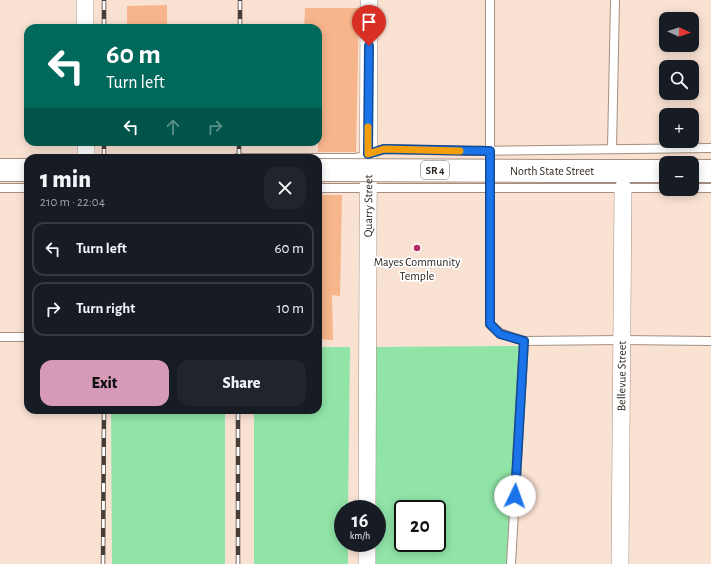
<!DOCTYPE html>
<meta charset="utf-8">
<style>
body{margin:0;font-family:"Alegreya Sans",sans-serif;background:#20242c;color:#f1f3f6;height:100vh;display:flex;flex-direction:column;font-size:15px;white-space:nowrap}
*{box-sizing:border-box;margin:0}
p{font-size:13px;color:#9ea1a6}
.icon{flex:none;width:22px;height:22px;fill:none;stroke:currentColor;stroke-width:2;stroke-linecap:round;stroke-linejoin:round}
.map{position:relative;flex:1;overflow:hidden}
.drawer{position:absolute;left:24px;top:154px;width:298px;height:260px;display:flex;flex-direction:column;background:#171b24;border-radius:12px;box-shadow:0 2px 10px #0003}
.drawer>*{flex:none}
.banner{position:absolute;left:24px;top:24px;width:298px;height:122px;border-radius:12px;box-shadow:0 2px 10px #0003;background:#00695c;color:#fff;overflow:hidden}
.needle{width:26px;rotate:93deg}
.fabs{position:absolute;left:659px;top:12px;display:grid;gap:8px}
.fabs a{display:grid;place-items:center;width:40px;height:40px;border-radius:8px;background:#171b24;box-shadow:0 2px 10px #0003;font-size:20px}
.speed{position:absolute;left:334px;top:500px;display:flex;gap:8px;font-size:20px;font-weight:700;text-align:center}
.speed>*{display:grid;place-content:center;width:52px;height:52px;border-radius:50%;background:#171b24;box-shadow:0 2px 10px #0003;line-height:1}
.speed small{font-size:10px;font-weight:400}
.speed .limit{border:2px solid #111;border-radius:6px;background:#fff;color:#111}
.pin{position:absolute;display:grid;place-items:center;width:34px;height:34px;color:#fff;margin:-41px -17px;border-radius:50% 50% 50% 0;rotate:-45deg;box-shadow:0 0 4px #0007}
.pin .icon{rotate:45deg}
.me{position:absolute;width:44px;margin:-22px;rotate:3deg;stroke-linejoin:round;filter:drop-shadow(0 0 3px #0008)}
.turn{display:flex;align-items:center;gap:14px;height:84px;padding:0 16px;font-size:18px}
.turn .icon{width:52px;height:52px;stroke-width:2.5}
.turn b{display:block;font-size:28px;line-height:34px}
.lanes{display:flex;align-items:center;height:38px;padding:0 16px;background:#0003;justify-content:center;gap:20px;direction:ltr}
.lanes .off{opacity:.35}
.round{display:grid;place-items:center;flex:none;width:42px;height:42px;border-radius:12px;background:#20242c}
.headline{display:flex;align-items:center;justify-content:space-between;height:68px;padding:0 16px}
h1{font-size:24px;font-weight:800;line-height:30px}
.cta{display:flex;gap:8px;margin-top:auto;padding:8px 16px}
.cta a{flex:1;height:46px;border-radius:12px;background:#d699b7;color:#111;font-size:16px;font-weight:800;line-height:46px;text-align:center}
.cta a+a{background:#20242c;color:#f1f3f6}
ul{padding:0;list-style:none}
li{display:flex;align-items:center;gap:12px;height:54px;margin:0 8px 6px;padding:0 8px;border:2px solid #363941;border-radius:12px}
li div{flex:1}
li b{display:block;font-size:15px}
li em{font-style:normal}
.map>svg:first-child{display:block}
</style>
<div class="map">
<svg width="711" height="564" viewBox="0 0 711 564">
<rect width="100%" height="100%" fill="#fae2d3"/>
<!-- green -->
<g fill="#91e4a8" fill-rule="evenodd">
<path d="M524,346L515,564H369L370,543H377V509H370L373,347ZM403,509H437V543H403Z"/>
<polygon points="318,347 350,347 348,509 343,509 343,543 348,543 348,564 254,564 254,410 318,410"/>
<polygon points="111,410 225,410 225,564 112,564"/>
</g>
<!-- building -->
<g fill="#f7b58c">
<polygon points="167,5 167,28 127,28 127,6"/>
<polygon points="305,8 359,8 356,152 318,152 318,28 304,28"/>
<polygon points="318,195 342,195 340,296 332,295 333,340 318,339"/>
</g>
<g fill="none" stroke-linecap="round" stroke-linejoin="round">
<defs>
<g id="service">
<polyline points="490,0 490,324 500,333 524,341 622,340 711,341"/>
<polyline points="612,149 615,0"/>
<polyline points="237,158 356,158 384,149 467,151 711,148"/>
<polyline points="0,188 28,188"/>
<polyline points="318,188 666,188"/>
<polyline points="692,188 711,188"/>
<polyline points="0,337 28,337"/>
<polyline points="511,564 524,341"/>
</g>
<g id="minor">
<polyline points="85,0 85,28"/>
<polyline points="86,142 86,158"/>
<path id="s1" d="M367,509L369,0"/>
<polyline points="367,564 367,543"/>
<path id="s2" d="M620,564L623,188"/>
</g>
<g id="primary">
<polyline points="0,170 28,170"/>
<polyline points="552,171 666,171"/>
<polyline points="692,171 711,171"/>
</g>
</defs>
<!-- service casing -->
<use href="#service" stroke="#a48f81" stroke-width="10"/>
<!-- minor casing -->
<use href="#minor" stroke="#a48f81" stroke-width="18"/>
<!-- primary casing -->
<use href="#primary" stroke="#a48f81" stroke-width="24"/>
<!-- service -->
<use href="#service" stroke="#fff" stroke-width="8"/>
<!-- minor -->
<use href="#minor" stroke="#fff" stroke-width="17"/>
<!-- primary -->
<use href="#primary" stroke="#fff" stroke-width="22"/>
<defs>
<g id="rail">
<polyline points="104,28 104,0"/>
<polyline points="240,28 240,0"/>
<polyline points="104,158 104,142"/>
<polyline points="239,158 239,142"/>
<polyline points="103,564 104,410"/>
<polyline points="238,564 238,410"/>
</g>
</defs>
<!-- rail casing -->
<use href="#rail" stroke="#473d36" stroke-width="4.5"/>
<!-- rail -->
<use href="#rail" stroke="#fff" stroke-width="3" stroke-dasharray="9" stroke-linecap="butt"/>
<defs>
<polyline id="primary-bridge" points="318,170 552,171"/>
</defs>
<!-- primary-bridge casing -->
<use href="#primary-bridge" stroke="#a48f81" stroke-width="24" stroke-linecap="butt"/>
<!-- primary-bridge -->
<use href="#primary-bridge" stroke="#fff" stroke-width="22"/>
</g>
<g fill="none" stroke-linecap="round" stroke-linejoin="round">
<defs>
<polyline id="route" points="369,46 368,154 384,149 490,151 490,324 500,334 524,341 515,496"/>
</defs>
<!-- route casing -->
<use href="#route" stroke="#114b97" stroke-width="10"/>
<!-- route -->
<use href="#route" stroke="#1a73e8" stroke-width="7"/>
<!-- slow -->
<polyline stroke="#f59e0b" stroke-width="7" points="368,127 368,154 384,149 460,151"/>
</g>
<!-- markers -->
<circle fill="#b52b69" stroke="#fff" stroke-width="1.5" cx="417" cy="248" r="4"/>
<g text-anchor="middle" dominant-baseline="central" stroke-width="3.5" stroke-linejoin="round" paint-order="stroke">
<!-- shield labels -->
<rect fill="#fff" stroke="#6c6662" stroke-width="1" x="421" y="161" width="28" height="18" rx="3"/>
<g font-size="11" font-weight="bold" fill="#2d251f">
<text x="435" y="170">SR 4</text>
</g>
<!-- street labels -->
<g font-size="12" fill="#2d251f" stroke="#fff">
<text x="552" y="171">North State Street</text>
<text stroke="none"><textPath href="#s1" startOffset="303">Quarry Street</textPath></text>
<text stroke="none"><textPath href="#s2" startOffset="188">Bellevue Street</textPath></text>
</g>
<!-- poi labels -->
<g font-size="12" fill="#2d251f" stroke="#fff">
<text x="417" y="262">Mayes Community<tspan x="417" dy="14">Temple</tspan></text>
</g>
</g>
</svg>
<div class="fabs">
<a><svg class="needle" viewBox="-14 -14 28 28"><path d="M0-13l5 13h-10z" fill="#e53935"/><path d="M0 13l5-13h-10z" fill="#9ea1a6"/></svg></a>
<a><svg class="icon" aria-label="search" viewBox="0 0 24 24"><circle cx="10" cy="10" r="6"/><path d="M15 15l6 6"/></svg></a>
<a>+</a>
<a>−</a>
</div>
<div class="speed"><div>16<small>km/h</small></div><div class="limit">20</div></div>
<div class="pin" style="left:369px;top:46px;background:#d93025"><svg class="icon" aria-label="arrive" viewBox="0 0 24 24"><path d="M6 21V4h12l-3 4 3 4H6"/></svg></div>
<svg class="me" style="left:515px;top:496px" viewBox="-20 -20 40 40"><circle r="19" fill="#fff"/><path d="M0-13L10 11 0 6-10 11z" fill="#1a73e8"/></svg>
<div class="banner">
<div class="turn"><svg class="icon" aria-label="left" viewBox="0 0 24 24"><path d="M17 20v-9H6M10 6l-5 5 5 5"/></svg><div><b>60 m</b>Turn left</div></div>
<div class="lanes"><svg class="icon" aria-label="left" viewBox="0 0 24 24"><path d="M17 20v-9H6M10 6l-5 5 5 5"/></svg><svg class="icon off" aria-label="ahead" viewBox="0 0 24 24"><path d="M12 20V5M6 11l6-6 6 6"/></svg><svg class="icon off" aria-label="right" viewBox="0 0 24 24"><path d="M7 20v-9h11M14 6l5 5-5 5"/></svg></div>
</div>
<section class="drawer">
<div class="headline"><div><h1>1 min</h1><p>210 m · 22:04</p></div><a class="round"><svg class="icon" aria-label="close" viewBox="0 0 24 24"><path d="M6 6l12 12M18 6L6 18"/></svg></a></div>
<ul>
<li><svg class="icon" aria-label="left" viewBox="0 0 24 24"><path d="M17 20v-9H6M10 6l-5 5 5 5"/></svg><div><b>Turn left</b></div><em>60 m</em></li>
<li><svg class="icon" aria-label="right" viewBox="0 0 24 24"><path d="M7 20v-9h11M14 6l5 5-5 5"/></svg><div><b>Turn right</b></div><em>10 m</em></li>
</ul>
<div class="cta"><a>Exit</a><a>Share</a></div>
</section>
</div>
